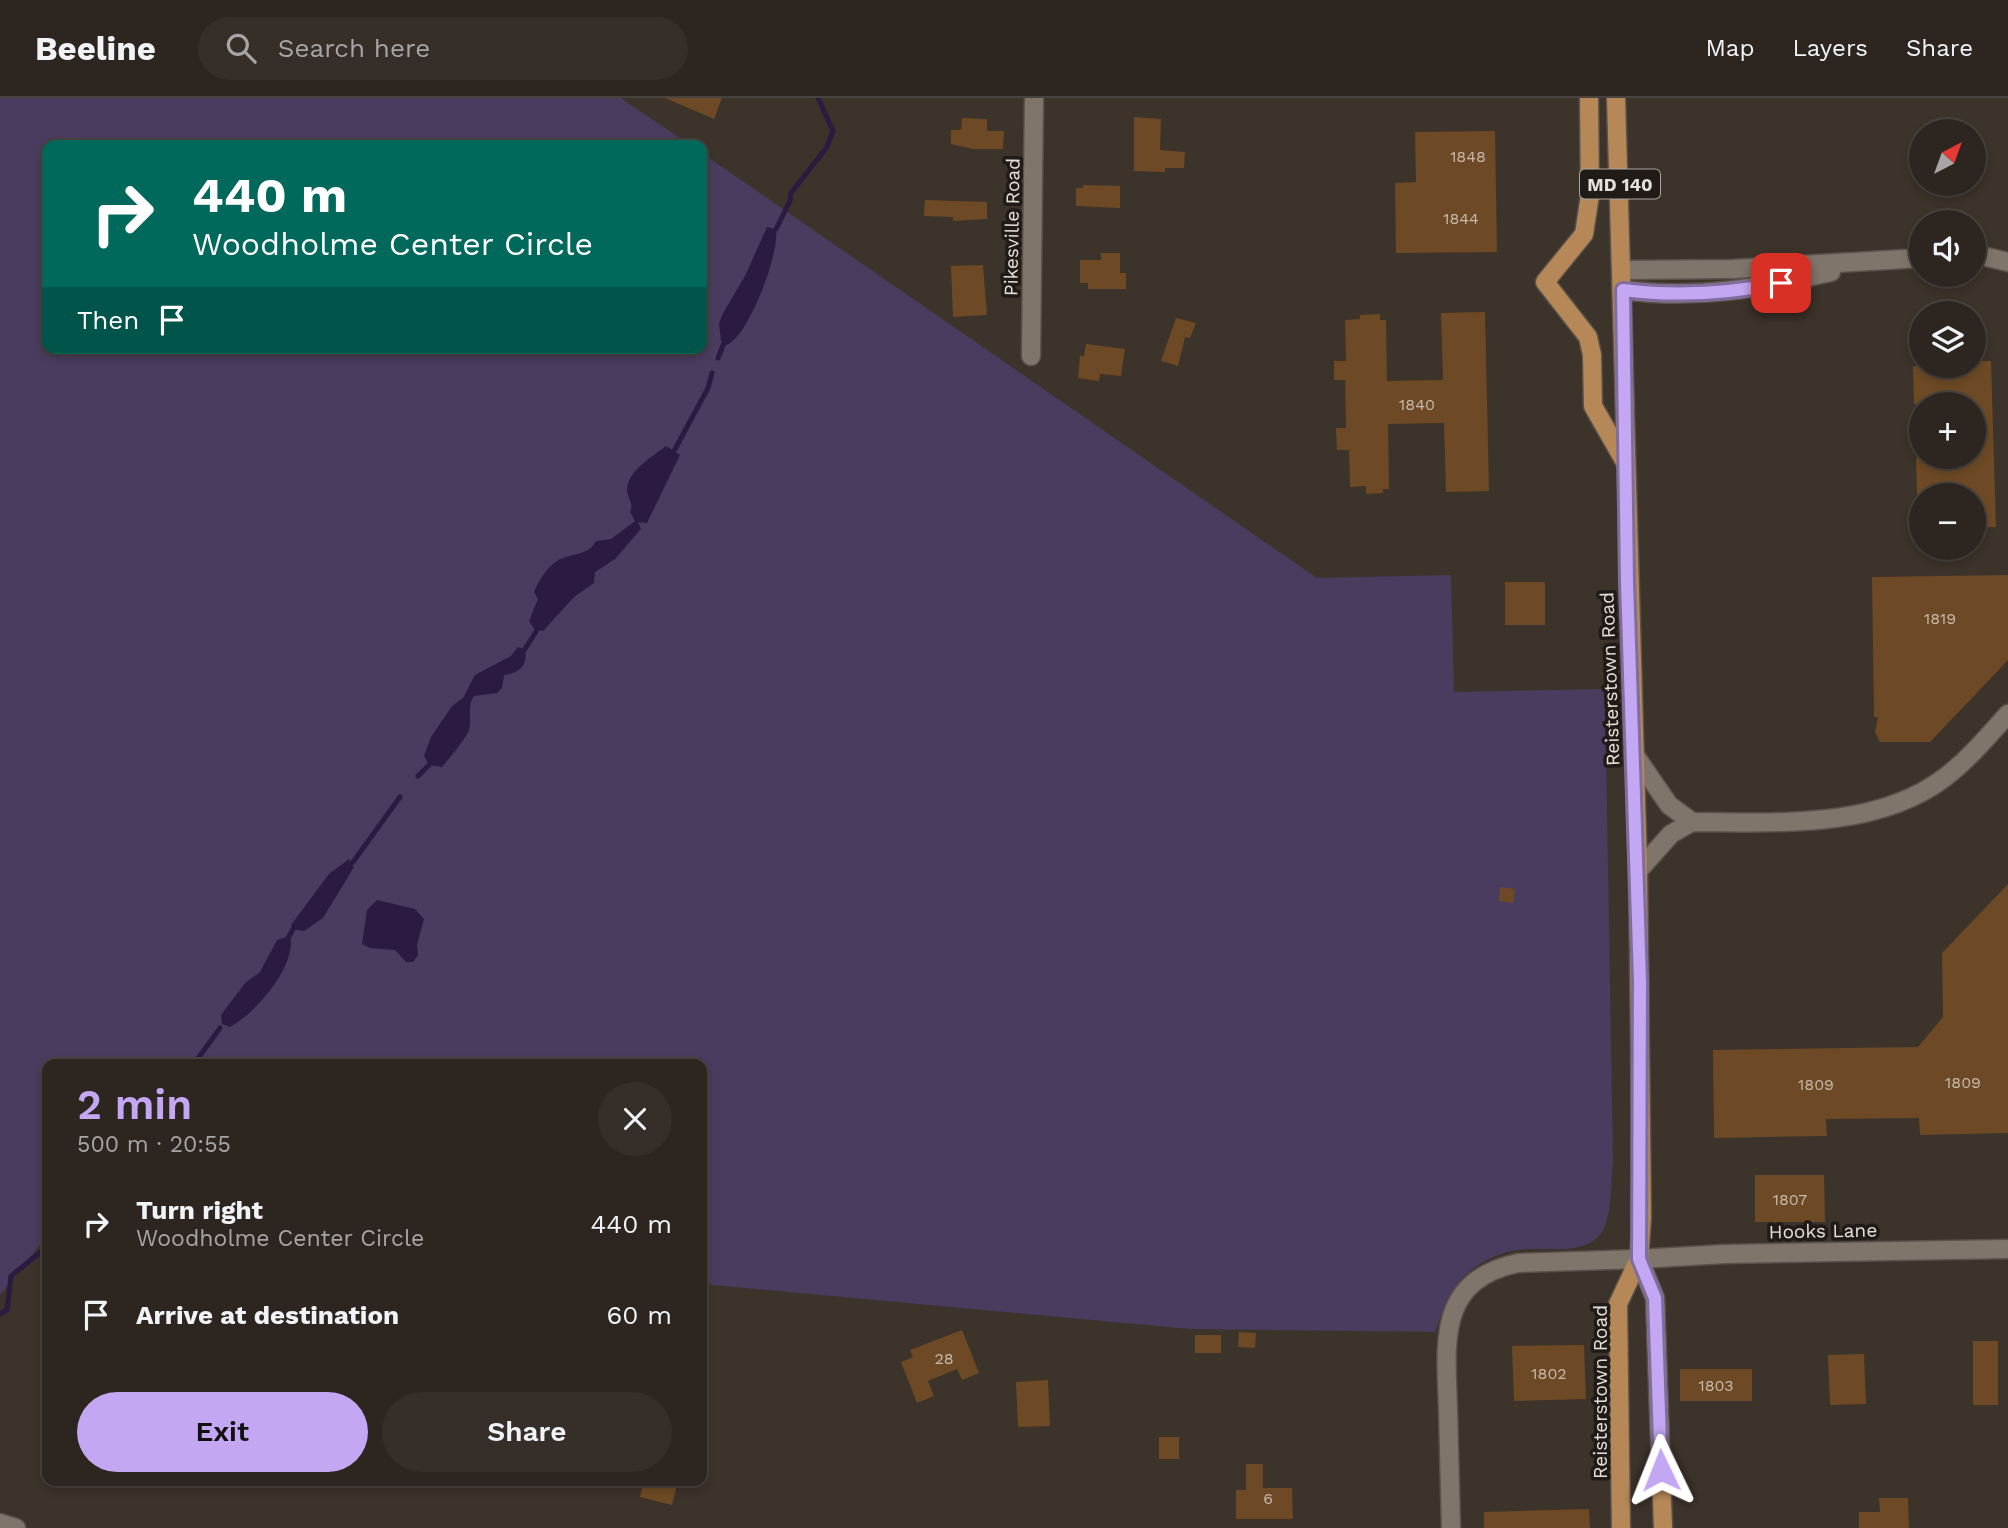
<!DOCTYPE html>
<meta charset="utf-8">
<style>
body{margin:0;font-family:"Work Sans",sans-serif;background:#352e29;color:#f1f3f6;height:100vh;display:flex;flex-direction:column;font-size:26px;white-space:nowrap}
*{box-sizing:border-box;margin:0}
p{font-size:23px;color:#a7a5a5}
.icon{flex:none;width:38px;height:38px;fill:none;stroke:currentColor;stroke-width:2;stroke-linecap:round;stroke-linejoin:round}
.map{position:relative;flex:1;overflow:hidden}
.sheet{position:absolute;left:42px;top:961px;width:665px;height:427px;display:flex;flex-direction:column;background:#2d2620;border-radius:14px;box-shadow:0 4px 10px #0003,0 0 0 2px #48433e}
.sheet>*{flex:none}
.top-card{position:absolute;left:42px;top:42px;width:665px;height:214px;border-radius:14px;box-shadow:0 4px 10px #0003,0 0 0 2px #48433e;background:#00695c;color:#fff;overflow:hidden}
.needle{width:46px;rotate:41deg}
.fabs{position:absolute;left:1909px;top:21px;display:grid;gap:14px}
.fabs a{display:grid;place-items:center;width:77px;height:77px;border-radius:50%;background:#2d2620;box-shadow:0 4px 10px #0003,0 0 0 2px #48433e;font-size:35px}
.pin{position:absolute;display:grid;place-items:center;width:60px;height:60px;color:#fff;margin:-30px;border-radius:14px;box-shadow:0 4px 10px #0006}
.me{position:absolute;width:77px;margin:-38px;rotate:358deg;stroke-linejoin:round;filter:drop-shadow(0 0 5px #0008)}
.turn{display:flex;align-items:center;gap:24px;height:147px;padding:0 35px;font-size:32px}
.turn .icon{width:91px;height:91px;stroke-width:2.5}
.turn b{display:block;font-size:49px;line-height:60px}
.then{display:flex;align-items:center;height:66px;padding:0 35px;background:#0003;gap:14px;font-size:26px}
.round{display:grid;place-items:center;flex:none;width:74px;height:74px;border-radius:37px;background:#352e29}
.head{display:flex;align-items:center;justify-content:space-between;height:119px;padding:0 35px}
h1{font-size:42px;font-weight:600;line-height:52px;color:#c3a7f2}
.cta{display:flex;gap:14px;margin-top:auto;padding:14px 35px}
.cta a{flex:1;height:80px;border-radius:42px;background:#c3a7f2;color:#111;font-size:28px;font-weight:600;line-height:80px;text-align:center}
.cta a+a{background:#352e29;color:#f1f3f6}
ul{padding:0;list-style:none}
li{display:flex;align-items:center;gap:21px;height:91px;padding:0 35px}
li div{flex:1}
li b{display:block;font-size:26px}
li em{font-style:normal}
header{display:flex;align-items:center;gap:42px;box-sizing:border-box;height:98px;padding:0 35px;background:#2d2620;border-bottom:2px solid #48433e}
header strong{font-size:33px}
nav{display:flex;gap:38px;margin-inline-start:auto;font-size:24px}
.search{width:490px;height:63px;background:#352e29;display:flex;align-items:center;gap:18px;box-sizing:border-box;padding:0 24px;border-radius:38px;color:#a7a5a5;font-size:26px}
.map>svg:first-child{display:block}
</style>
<header>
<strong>Beeline</strong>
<div class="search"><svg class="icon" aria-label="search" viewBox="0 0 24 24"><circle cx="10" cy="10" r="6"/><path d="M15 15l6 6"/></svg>Search here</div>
<nav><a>Map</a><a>Layers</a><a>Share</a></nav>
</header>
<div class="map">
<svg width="2008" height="1430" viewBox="0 0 2008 1430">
<rect width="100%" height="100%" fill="#3c332a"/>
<!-- green -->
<path fill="#493c5e" d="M0,0H621L690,47H47V250H702V55L1317,480L1451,477L1454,594L1605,591L1613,1064C1611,1084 1612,1110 1605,1128C1591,1161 1545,1148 1517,1152C1497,1155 1475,1166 1461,1182C1448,1197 1442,1216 1435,1234L1190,1231L702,1186V966H47V1138L0,1197Z"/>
<!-- water -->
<g fill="#2b1b41">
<path d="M767,129L776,131C780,154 749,238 727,247L721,243L719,226L722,217L746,176Z"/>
<path d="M666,348L680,357L647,425L638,424L641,431L615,461L595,474L594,485L574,499L543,533L534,531L529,523L538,501L534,494C538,484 547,469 557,463C570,455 589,458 596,443L611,441L635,423L630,414C634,404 628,402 627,393C626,374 653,358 666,348Z"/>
<path d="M518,549L525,551C528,567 520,575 504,577L502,590L497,595L474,598C467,608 472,620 469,632C467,639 448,662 442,669L429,667L424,658L431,639L452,608L463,600L475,577L511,558Z"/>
<polygon points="349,761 354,769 323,820 304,833 293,831 291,827 329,776"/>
<polygon points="377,802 415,811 424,821 417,847 418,857 413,864 406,864 395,852 370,850 362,846 367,812"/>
<path d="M287,839L291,843C292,872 258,911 235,926L230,929L222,926L221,917L245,885L260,874L277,842Z"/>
</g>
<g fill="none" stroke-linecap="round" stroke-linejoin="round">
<!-- stream -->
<g stroke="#2b1b41" stroke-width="5">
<polyline points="776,131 790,103 791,95 827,49 833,33 818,0"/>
<polyline points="718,260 724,245"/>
<polyline points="674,353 708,290 712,275"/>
<polyline points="525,551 537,532"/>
<polyline points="418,678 429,667"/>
<polyline points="353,764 400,699"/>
<polyline points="286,844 293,831"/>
<polyline points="194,966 220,930"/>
<polyline points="0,1216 7,1212 11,1178 43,1152 47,1134"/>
</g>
</g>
<!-- building -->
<g fill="#6d4a25">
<polygon points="665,0 722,0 714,21"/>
<polygon points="1134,19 1161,21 1160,52 1185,54 1184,70 1165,70 1165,74 1134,73"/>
<polygon points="962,20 987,21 987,33 1004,33 1003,51 973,51 951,46 951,32 961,32"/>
<polygon points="1495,33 1497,154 1396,155 1395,85 1416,84 1415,34"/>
<polygon points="1083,87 1120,88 1120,110 1076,108 1076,90 1083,90"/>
<polygon points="925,102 987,104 987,121 953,123 953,119 924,118"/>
<polygon points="1101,155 1120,155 1120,175 1126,175 1126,191 1088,191 1088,185 1080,185 1080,162 1101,162"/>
<polygon points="983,167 987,217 953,219 951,168"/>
<polygon points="1485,214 1489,393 1446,394 1444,325 1388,326 1389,391 1383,391 1383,395 1366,396 1366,388 1350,389 1349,352 1337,352 1336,330 1346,330 1345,282 1334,282 1334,263 1346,263 1345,222 1360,221 1360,217 1380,216 1380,222 1386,222 1387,283 1443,282 1441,215"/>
<polygon points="1176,220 1196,225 1190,240 1185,239 1178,268 1161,263"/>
<polygon points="1086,246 1125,251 1121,278 1100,276 1099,283 1078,280 1080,258 1084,258"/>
<polygon points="1974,263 1991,263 1996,429 1974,429 1974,397 1917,397 1916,359 1974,359 1974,306 1914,306 1913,268 1974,268"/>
<polygon points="2008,477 2008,562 1930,644 1880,644 1875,634 1878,619 1874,619 1872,479"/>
<rect x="1505" y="484" width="40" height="43"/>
<polygon points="2008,786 2008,1035 1920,1037 1919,1020 1826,1021 1827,1038 1714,1040 1713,952 1918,949 1943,919 1942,855"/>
<polygon points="1500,789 1515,791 1513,805 1499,803"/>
<polygon points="1755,1077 1824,1077 1825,1124 1755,1124"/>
<polygon points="962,1232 979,1275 962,1282 957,1271 928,1283 934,1298 917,1305 901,1264 913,1259 910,1252"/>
<polygon points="1239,1234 1256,1235 1255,1250 1238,1249"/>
<rect x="1195" y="1237" width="26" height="18"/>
<rect x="1973" y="1243" width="25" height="64"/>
<polygon points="1584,1247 1586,1301 1514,1303 1512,1248"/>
<polygon points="1864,1256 1866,1306 1830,1307 1828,1257"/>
<rect x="1680" y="1271" width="72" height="32"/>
<polygon points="1048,1282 1050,1328 1018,1329 1016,1284"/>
<rect x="1159" y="1339" width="20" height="22"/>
<polygon points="1246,1366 1263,1366 1263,1390 1292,1390 1293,1421 1236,1421 1236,1392 1246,1392"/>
<polygon points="644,1382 678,1382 672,1407 640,1399"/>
<polygon points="1879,1400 1908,1400 1909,1430 1859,1430 1859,1414 1880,1414"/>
<polygon points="1589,1411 1590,1430 1484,1430 1484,1414"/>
</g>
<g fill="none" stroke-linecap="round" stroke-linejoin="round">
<defs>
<g id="street">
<polyline points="1974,156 2008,164"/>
<polyline points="1623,172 1733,171 1922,160"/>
<path d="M1623,192C1697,202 1758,190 1831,174"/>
<polyline points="1031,258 1034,0"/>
<polyline points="1634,656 1669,707 1692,724"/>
<path d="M1638,773L1671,736L1692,724C1775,724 1875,732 1944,680C1968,662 1988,638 2008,616"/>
<polyline points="0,1425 16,1430"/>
<path d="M1451,1430C1450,1390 1449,1351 1448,1311C1446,1246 1436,1182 1518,1165L1639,1161"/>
</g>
<polyline id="secondary" points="1639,1161 1725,1156 2008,1151"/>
<g id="primary">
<polyline points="1589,0 1590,97 1584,136 1545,184 1588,239 1592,257 1593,308 1625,364"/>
<polyline points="1616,0 1638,773 1642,1119 1639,1161 1618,1206 1621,1430"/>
<polyline points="1639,1161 1655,1200 1663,1430"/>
</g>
</defs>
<!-- street casing -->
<use href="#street" stroke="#59514a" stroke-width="21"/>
<!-- secondary casing -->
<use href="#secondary" stroke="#59514a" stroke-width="21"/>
<!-- primary casing -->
<use href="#primary" stroke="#59514a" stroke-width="21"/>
<!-- street -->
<use href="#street" stroke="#80756b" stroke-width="18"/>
<!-- secondary -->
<use href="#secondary" stroke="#80756b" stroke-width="18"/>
<!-- primary -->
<use href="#primary" stroke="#b78857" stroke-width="18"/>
</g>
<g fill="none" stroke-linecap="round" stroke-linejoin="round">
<defs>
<path id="route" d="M1661,1372L1655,1200L1639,1161L1640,883L1627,484L1623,192C1677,199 1727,196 1781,185"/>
</defs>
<!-- route casing -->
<use href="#route" stroke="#7f6d9d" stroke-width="18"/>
<!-- route -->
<use href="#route" stroke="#c3a7f2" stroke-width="12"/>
</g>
<g text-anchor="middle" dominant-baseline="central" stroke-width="7" stroke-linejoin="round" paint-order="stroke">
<!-- number labels -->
<g font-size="16" fill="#c7baac">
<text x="1468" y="58">1848</text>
<text x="1461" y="120">1844</text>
<text x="1417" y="306">1840</text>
<text x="1940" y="520">1819</text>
<text x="1963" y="984">1809</text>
<text x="1816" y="986">1809</text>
<text x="1790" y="1101">1807</text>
<text x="944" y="1260">28</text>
<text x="1549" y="1275">1802</text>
<text x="1716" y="1287">1803</text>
<text x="1268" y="1400">6</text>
</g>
<!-- shield labels -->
<rect fill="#201b17" stroke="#aaa49f" stroke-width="2" x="1580" y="71.5" width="80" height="29" rx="5"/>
<g font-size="18" font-weight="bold" fill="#e5dfd9">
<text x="1620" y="86">MD 140</text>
</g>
<!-- street labels -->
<g font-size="19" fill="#e5dfd9" stroke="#201b17">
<text transform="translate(1012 129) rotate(-89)">Pikesville Road</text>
<text transform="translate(1610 581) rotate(-92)">Reisterstown Road</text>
<text transform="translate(1823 1133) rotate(-1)">Hooks Lane</text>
<text transform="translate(1600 1294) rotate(-90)">Reisterstown Road</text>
</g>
</g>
</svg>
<div class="fabs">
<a><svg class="needle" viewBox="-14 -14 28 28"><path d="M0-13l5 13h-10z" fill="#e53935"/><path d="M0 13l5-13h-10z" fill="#a7a5a5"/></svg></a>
<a><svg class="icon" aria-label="sound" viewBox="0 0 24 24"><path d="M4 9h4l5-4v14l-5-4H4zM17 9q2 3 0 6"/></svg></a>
<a><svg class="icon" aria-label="layers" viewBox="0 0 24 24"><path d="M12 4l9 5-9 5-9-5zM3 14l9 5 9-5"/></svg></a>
<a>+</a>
<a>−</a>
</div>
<div class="pin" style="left:1781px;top:185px;background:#d93025"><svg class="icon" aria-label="arrive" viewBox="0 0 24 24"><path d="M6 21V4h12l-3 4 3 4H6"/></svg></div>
<svg class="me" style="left:1661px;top:1372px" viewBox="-20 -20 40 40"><path d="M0-17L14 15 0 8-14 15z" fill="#c3a7f2" stroke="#fff" stroke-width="4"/></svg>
<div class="top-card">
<div class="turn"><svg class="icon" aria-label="right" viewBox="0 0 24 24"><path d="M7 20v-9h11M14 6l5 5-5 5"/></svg><div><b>440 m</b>Woodholme Center Circle</div></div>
<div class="then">Then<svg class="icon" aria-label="arrive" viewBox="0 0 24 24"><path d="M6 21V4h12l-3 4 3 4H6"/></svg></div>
</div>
<section class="sheet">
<div class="head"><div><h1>2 min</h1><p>500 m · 20:55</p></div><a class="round"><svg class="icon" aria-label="close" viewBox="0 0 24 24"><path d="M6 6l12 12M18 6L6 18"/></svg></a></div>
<ul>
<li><svg class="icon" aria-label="right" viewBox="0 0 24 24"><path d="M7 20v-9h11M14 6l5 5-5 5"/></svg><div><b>Turn right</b><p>Woodholme Center Circle</p></div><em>440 m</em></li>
<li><svg class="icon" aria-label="arrive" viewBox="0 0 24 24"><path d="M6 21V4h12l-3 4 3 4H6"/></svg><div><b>Arrive at destination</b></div><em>60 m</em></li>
</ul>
<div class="cta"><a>Exit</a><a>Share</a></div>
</section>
</div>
